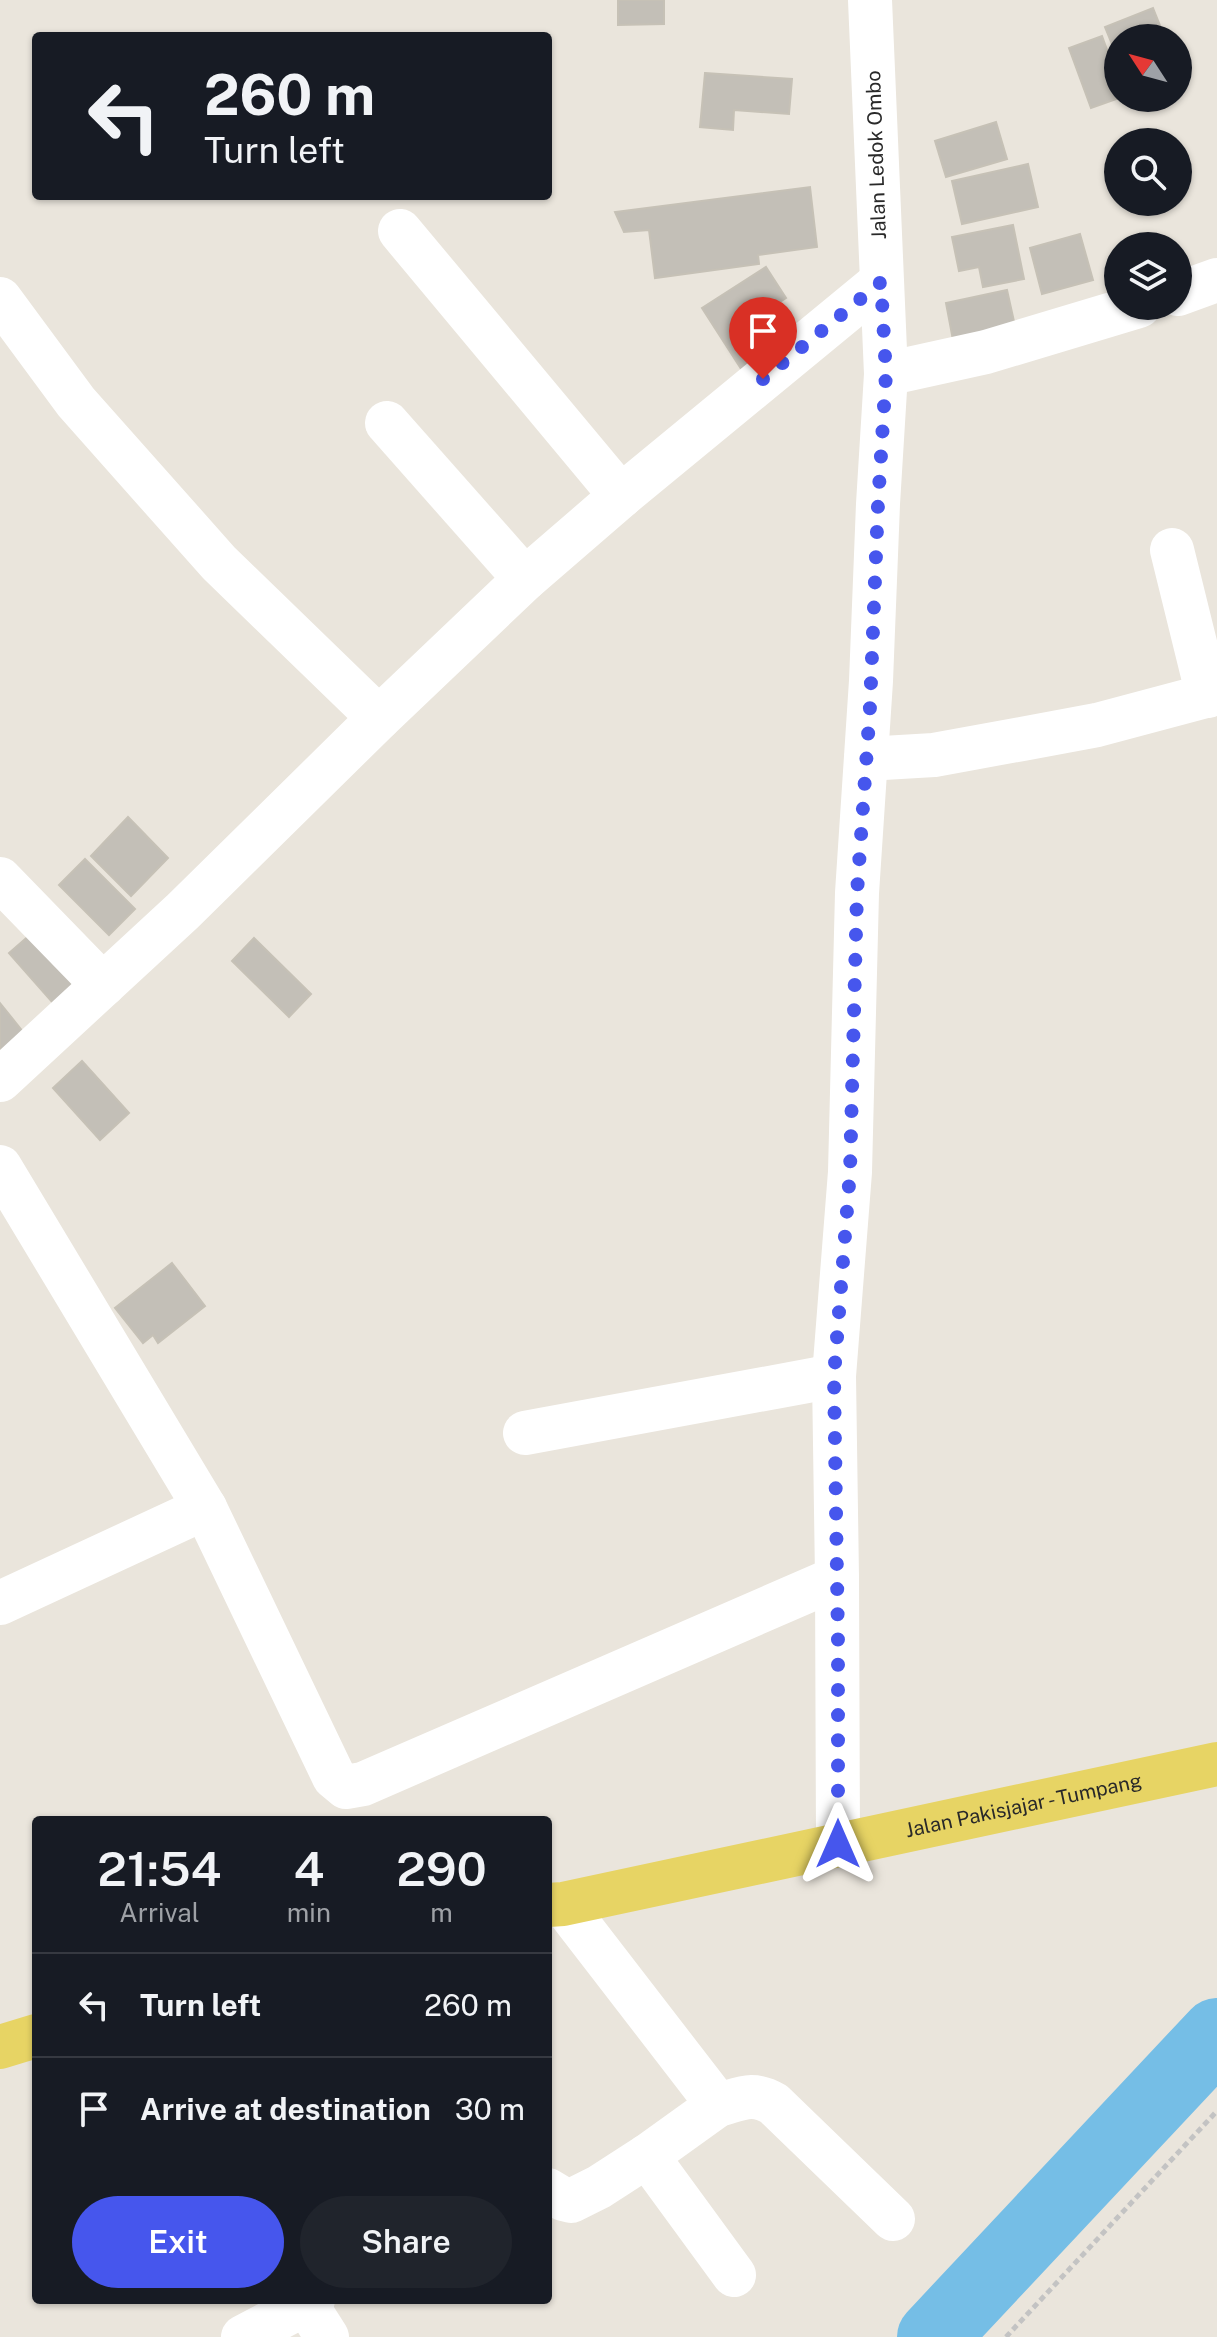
<!DOCTYPE html>
<style>
body{margin:0;font-family:"Public Sans",sans-serif;background:#20242c;color:#f1f3f6;height:100vh;display:flex;flex-direction:column;font-size:30px;white-space:nowrap}
*{box-sizing:border-box;margin:0}
p{font-size:26px;color:#9ea1a6}
.icon{flex:none;width:44px;height:44px;fill:none;stroke:currentColor;stroke-width:2;stroke-linecap:round;stroke-linejoin:round}
.map{position:relative;flex:1;overflow:hidden}
.side{position:absolute;left:32px;top:1816px;width:520px;height:488px;display:flex;flex-direction:column;background:#171b24;border-radius:8px;box-shadow:0 2px 6px #0004}
.side>*{flex:none}
.banner{position:absolute;left:32px;top:32px;width:520px;height:168px;border-radius:8px;box-shadow:0 2px 6px #0004;background:#171b24;color:#f1f3f6;overflow:hidden}
.needle{width:52px;rotate:306deg}
.buttons{position:absolute;left:1104px;top:24px;display:grid;gap:16px}
.buttons a{display:grid;place-items:center;width:88px;height:88px;border-radius:50%;background:#171b24;box-shadow:0 2px 6px #0004;font-size:40px}
.pin{position:absolute;display:grid;place-items:center;width:68px;height:68px;color:#fff;margin:-82px -34px;border-radius:50% 50% 50% 0;rotate:-45deg;box-shadow:0 0 8px #0007}
.pin .icon{rotate:45deg}
.me{position:absolute;width:88px;margin:-44px;rotate:0deg;stroke-linejoin:round;filter:drop-shadow(0 0 6px #0008)}
.turn{display:flex;align-items:center;gap:28px;height:168px;padding:0 40px;font-size:36px}
.turn .icon{width:104px;height:104px;stroke-width:2.5}
.turn b{display:block;font-size:56px;line-height:68px}
.eta{display:flex;justify-content:space-evenly;align-items:center;height:136px;text-align:center}
.eta b{font-size:48px;font-weight:600;line-height:56px}
.cta{display:flex;gap:16px;margin-top:auto;padding:16px 40px}
.cta a{flex:1;height:92px;border-radius:48px;background:#4656ed;color:#fff;font-size:32px;font-weight:600;line-height:92px;text-align:center}
.cta a+a{background:#20242c;color:#f1f3f6}
ul{padding:0;list-style:none}
li{display:flex;align-items:center;gap:24px;height:104px;padding:0 40px;border-top:2px solid #363941}
li div{flex:1}
li b{display:block;font-size:30px}
li em{font-style:normal}
.map>svg:first-child{display:block}
</style>
<div class="map">
<svg width="1217" height="2337" viewBox="0 0 1217 2337">
<rect width="100%" height="100%" fill="#eae5dc"/>
<g fill="none" stroke-linecap="round" stroke-linejoin="round">
<!-- river -->
<polyline stroke="#75bee6" stroke-width="72" points="933,2337 1217,2034"/>
</g>
<!-- building -->
<g fill="#c3bfb7" stroke="#c6c1b6" stroke-width="2">
<polygon points="618,0 664,0 664,24 618,25"/>
<polygon points="1153,8 1165,38 1118,38 1118,54 1116,54 1105,27"/>
<polygon points="1102,36 1118,80 1119,98 1091,108 1069,48"/>
<polygon points="705,73 792,79 789,114 734,110 733,130 700,127"/>
<polygon points="996,122 1007,159 946,177 935,141"/>
<polygon points="1028,164 1038,207 962,224 952,181"/>
<polygon points="810,187 817,247 758,255 759,264 655,278 649,230 624,232 615,212"/>
<polygon points="1013,225 1024,279 983,287 979,267 959,271 952,237"/>
<polygon points="1080,234 1093,280 1042,294 1030,248"/>
<polygon points="766,267 786,298 755,318 780,357 747,378 702,308"/>
<polygon points="1007,290 1015,326 953,340 946,303"/>
<polygon points="128,817 168,858 131,896 91,856"/>
<polygon points="85,859 135,909 109,935 59,885"/>
<polygon points="39,927 78,987 53,1003 9,953"/>
<polygon points="254,938 311,994 289,1017 232,961"/>
<polygon points="0,1003 24,1033 0,1052"/>
<polygon points="82,1061 129,1113 100,1140 53,1088"/>
<polygon points="172,1263 205,1306 158,1343 153,1335 143,1343 115,1308"/>
</g>
<g fill="none" stroke-linecap="round" stroke-linejoin="round">
<!-- path -->
<polyline stroke="#c3c3c3" stroke-width="5" stroke-dasharray="6 4" stroke-linecap="butt" points="1006,2337 1217,2111"/>
<!-- minor -->
<g stroke="#fff" stroke-width="44">
<polyline points="400,231 621,496"/>
<polyline points="1178,294 1217,280"/>
<polyline points="0,299 76,402 219,563 379,718"/>
<polyline points="886,374 986,352 1139,306"/>
<polyline points="387,423 525,579"/>
<polyline points="1172,550 1208,696"/>
<polyline points="866,759 934,755 1022,739 1097,725 1217,693"/>
<polyline points="0,879 103,985"/>
<polyline points="0,1080 183,911 379,718 525,579 621,496 881,282"/>
<polyline points="0,1167 205,1508 334,1777 346,1787 363,1784 837,1578"/>
<polyline points="525,1433 834,1376"/>
<polyline points="0,1603 205,1508"/>
<polyline points="838,1844 837,1578 834,1376 850,1172 857,893 871,681 878,504 886,374 870,0"/>
<path d="M563,1904L718,2105C741,2099 752,2091 774,2104L893,2219"/>
<polyline points="647,2156 734,2275"/>
<polyline points="548,2190 563,2199 571,2201 599,2187 647,2156 718,2105"/>
<polyline points="306,2304 327,2337"/>
<polyline points="243,2337 313,2300"/>
</g>
<!-- major -->
<g stroke="#e7d464" stroke-width="44">
<path id="s1" d="M548,1905L563,1904L1217,1764"/>
<polyline points="0,2047 36,2036"/>
</g>
</g>
<g fill="none" stroke-linecap="round" stroke-linejoin="round">
<!-- route -->
<polyline stroke="#4656ed" stroke-width="14" stroke-dasharray="0 25.2" points="763,379 881,282 886,374 878,504 870,707 857,893 850,1172 834,1376 838,1642 838,1844"/>
</g>
<g text-anchor="middle" dominant-baseline="central" stroke-width="8" stroke-linejoin="round" paint-order="stroke">
<!-- street labels -->
<g font-size="20" fill="#292929" stroke="#fff">
<text transform="translate(876 155) rotate(-92)">Jalan Ledok Ombo</text>
<text stroke="none"><textPath href="#s1" startOffset="486">Jalan Pakisjajar - Tumpang</textPath></text>
</g>
</g>
</svg>
<div class="buttons">
<a><svg class="needle" viewBox="-14 -14 28 28"><path d="M0-13l5 13h-10z" fill="#e53935"/><path d="M0 13l5-13h-10z" fill="#9ea1a6"/></svg></a>
<a><svg class="icon" aria-label="search" viewBox="0 0 24 24"><circle cx="10" cy="10" r="6"/><path d="M15 15l6 6"/></svg></a>
<a><svg class="icon" aria-label="layers" viewBox="0 0 24 24"><path d="M12 4l9 5-9 5-9-5zM3 14l9 5 9-5"/></svg></a>
</div>
<div class="pin" style="left:763px;top:379px;background:#d93025"><svg class="icon" aria-label="arrive" viewBox="0 0 24 24"><path d="M6 21V4h12l-3 4 3 4H6"/></svg></div>
<svg class="me" style="left:838px;top:1844px" viewBox="-20 -20 40 40"><path d="M0-17L14 15 0 8-14 15z" fill="#4656ed" stroke="#fff" stroke-width="4"/></svg>
<div class="banner">
<div class="turn"><svg class="icon" aria-label="left" viewBox="0 0 24 24"><path d="M17 20v-9H6M10 6l-5 5 5 5"/></svg><div><b>260 m</b>Turn left</div></div>
</div>
<section class="side">
<div class="eta">
<div><b>21:54</b><p>Arrival</p></div>
<div><b>4</b><p>min</p></div>
<div><b>290</b><p>m</p></div>
</div>
<ul>
<li><svg class="icon" aria-label="left" viewBox="0 0 24 24"><path d="M17 20v-9H6M10 6l-5 5 5 5"/></svg><div><b>Turn left</b></div><em>260 m</em></li>
<li><svg class="icon" aria-label="arrive" viewBox="0 0 24 24"><path d="M6 21V4h12l-3 4 3 4H6"/></svg><div><b>Arrive at destination</b></div><em>30 m</em></li>
</ul>
<div class="cta"><a>Exit</a><a>Share</a></div>
</section>
</div>
